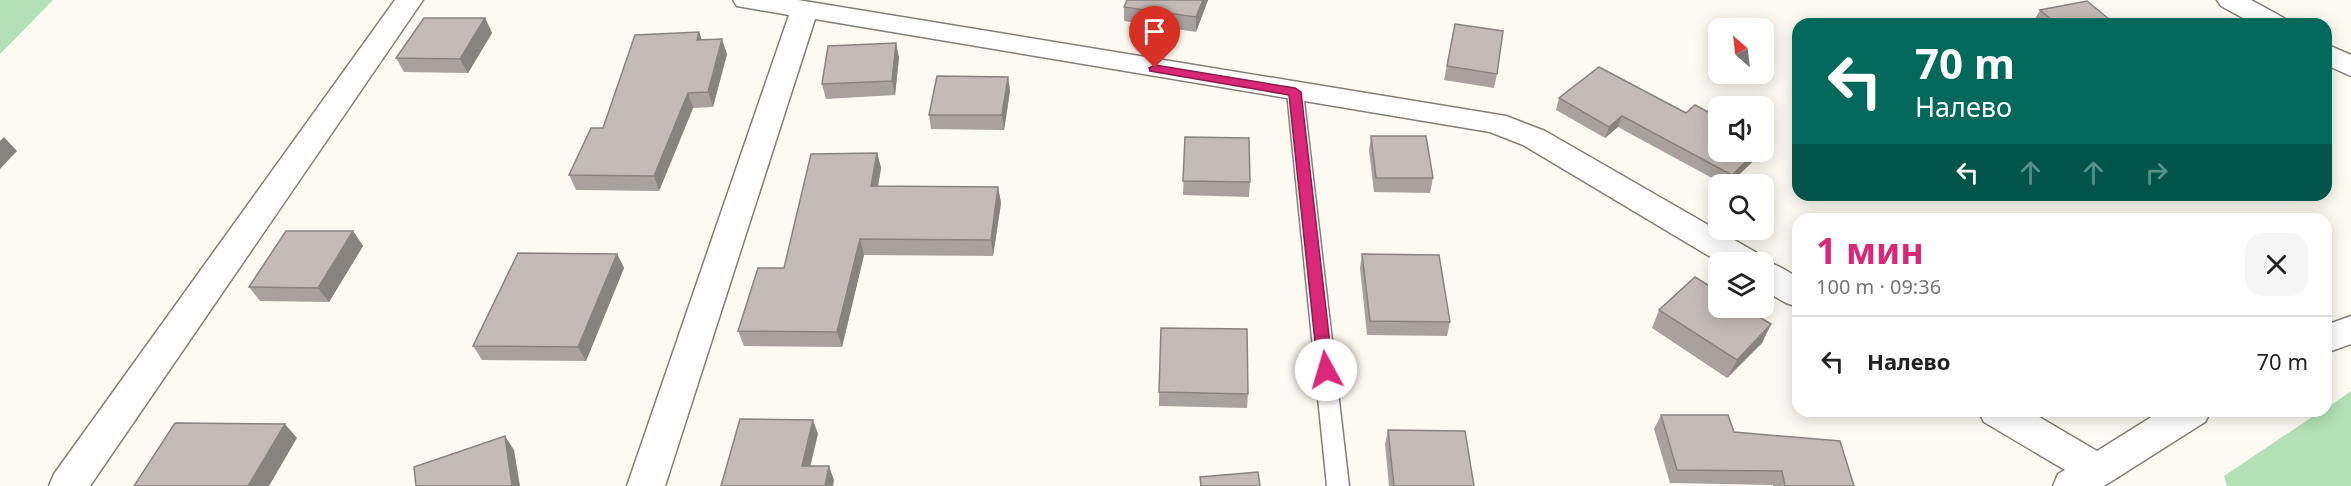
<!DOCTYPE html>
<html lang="ru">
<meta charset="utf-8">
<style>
body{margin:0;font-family:"Noto Sans",sans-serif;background:#f6f6f6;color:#222;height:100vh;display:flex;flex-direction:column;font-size:22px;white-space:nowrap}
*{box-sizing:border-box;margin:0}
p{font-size:20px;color:#767676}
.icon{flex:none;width:33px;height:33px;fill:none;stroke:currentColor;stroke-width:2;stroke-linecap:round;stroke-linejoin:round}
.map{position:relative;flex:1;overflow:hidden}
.details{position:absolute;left:1792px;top:213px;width:540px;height:204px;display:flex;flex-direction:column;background:#fff;border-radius:18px;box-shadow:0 3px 15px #0003}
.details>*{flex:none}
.hud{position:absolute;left:1792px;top:18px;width:540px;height:183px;border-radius:18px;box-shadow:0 3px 15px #0003;background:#00695c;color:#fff;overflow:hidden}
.needle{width:39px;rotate:332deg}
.tools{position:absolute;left:1708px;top:18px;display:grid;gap:12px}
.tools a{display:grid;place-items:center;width:66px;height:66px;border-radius:12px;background:#fff;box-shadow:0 3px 15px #0003;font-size:30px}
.pin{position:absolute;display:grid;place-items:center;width:51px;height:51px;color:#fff;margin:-62px -26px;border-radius:50% 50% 50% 0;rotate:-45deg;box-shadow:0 0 6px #0007}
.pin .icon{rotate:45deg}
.me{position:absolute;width:66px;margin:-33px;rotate:354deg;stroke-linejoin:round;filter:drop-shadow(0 0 4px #0008)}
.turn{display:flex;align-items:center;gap:21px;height:126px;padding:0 24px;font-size:27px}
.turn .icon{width:78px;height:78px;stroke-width:2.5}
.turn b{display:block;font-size:42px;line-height:51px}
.lanes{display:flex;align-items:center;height:57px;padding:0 24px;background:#0003;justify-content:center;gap:30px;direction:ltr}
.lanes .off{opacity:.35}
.round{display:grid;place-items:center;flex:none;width:63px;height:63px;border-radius:18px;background:#f6f6f6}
.overview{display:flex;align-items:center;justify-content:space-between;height:102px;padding:0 24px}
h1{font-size:36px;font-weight:700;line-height:45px;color:#db2777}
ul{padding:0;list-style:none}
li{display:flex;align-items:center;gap:18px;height:90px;padding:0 24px;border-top:2px solid #e0e0e0}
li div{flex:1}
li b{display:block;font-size:22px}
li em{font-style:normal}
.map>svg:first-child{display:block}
</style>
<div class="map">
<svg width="2351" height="486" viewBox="0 0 2351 486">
<rect width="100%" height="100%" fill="#fdfaf1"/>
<!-- green -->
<g fill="#b2e1b6">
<polygon points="0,0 53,0 0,54"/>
<polygon points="2351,391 2351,486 2227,486 2224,476 2321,411 2326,411 2327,408"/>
</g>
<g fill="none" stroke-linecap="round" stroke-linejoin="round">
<defs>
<polygon id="service" points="1295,87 1301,88 1303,92 1349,486 1327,486 1287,92 1289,88"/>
<g id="minor">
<polygon points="395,0 423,0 90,486 49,486 54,474"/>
<path d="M733,0H798L1506,116L1545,131L1757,253L1762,262C1775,262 1787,271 1798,278V307L1786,303L1764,290V262H1719L1523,145L1490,132L815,19L665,486H627L789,15L737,6Z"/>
<polygon points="2217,0 2251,0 2284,18 2288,24 2254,24 2221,6"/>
<polygon points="2326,44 2351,55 2351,76 2326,65"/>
<polygon points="2351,316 2351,344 2326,353 2326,325"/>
<polygon points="1978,411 2029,411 2097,451 2161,411 2211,411 2205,422 2104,486 2053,486 2058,474 2065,470 1984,422"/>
</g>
</defs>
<!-- service casing -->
<use href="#service" stroke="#827f77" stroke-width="3"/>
<!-- minor casing -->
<use href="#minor" stroke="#827f77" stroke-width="3"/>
<!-- service -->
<use href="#service" fill="#fff" fill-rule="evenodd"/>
<!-- minor -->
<use href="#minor" fill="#fff" fill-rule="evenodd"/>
</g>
<!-- wall -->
<g fill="#a9a19d">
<polygon points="1127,0 1208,0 1196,32 1124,21 1124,7"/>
<polygon points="2040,10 2115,24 2032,24"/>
<polygon points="485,18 492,33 468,73 404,72 396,58"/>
<polygon points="1455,24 1497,74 1494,88 1444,80"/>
<polygon points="699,32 702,40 727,54 713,107 693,108 659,191 576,190 569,175 603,128"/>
<polygon points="899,57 895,95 826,99 822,84"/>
<polygon points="1008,77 1010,91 1004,130 931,129 929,115"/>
<polygon points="1559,98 1686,113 1719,152 1763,152 1729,184 1723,184 1618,127 1605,138 1556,110"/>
<polygon points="1371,136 1433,178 1430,193 1374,192 1369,150"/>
<polygon points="1185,137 1250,182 1249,197 1183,195"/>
<polygon points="877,153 881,168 878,186 998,187 1001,203 993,256 864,255 842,347 744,346 738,331 784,268"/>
<polygon points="353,231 363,246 329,302 260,301 249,287"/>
<polygon points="617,254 624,268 586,361 482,360 473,346"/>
<polygon points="1362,254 1450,322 1447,336 1367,335 1360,268"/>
<polygon points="1659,310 1771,324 1762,343 1727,378 1652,328"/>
<polygon points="1159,392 1248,394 1247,408 1159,406"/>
<polygon points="1661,415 1734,432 1854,486 1773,486 1773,485 1670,483 1654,429"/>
<polygon points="1388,430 1474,486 1389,486 1385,444"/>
</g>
<!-- shaded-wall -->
<g fill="#898380">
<polygon points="1203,0 1208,0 1196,32 1196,17"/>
<polygon points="485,18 492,33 468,73 460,59"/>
<polygon points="699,32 704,47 697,40"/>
<polygon points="722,39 727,54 713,107 708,92"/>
<polygon points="896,43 899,57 895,95 892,81"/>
<polygon points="1008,77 1010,91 1004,130 1002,115"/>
<polygon points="688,93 693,108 659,191 654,176"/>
<polygon points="1622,116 1618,127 1605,138 1609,127"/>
<polygon points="1773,135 1768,147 1764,150 1764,144"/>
<polygon points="4,137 17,151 0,169 0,141"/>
<polygon points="1756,152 1763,152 1729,184 1728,184 1732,175"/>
<polygon points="877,153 881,168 875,202 871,186"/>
<polygon points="998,187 1001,203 993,256 991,240"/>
<polygon points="353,231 363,246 329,302 318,288"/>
<polygon points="860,239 864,255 842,347 837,332"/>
<polygon points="617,254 624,268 586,361 578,347"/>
<polygon points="1771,324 1762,343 1727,378 1737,360"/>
<polygon points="813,420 818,434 807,480 802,466"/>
<polygon points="285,424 297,438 269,486 248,486"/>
<polygon points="505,436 514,450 520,486 512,486"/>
<polygon points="829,466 834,480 833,486 825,486"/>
</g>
<!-- building -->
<g fill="#c4bbb7" stroke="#898380" stroke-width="1.5">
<polygon points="1127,0 1203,0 1196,17 1124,7"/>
<polygon points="2087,1 2115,24 2057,24 2040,10"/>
<polygon points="424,18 485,18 460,59 396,58"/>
<polygon points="1455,24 1503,31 1497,74 1447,66"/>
<polygon points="699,32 697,40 722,39 708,92 688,93 654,176 569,175 591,128 603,128 635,35"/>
<polygon points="896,43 892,81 822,84 828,46"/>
<polygon points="1599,67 1686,113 1695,105 1719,118 1719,152 1756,152 1732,175 1622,116 1609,127 1559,98"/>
<polygon points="937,76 1008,77 1002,115 929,115"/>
<polygon points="1764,130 1773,135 1764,144"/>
<polygon points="1371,136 1426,136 1433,178 1376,178"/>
<polygon points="1185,137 1249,138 1250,182 1183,181"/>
<polygon points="877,153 871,186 998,187 991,240 860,239 837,332 738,331 758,268 784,268 811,154"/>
<polygon points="286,231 353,231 318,288 249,287"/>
<polygon points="518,253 617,254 578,347 473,346"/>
<polygon points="1362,254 1439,255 1450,322 1370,321"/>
<polygon points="1695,277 1719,292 1719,308 1744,308 1771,324 1737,360 1659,310"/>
<polygon points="1161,328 1247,329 1248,394 1159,392"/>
<polygon points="1661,415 1728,415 1734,432 1840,441 1854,486 1785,486 1782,471 1677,470"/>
<polygon points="740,419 813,420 802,466 829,466 825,486 721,486"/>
<polygon points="175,423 285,424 248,486 134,486"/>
<polygon points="1388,430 1465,431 1474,486 1394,486"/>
<polygon points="505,436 512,486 416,486 414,467"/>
<polygon points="1258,472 1260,486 1201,486 1200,477"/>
</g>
<!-- route -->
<polygon fill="#db2777" stroke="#8e194d" stroke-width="1.5" points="1155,65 1295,88 1301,92 1333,370 1331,374 1320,374 1318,370 1289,95 1150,71 1149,68"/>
</svg>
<div class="tools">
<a><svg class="needle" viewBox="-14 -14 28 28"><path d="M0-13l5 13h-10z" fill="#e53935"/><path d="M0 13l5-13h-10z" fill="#767676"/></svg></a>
<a><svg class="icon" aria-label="sound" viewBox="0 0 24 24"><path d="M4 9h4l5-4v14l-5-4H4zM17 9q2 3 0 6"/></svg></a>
<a><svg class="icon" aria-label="search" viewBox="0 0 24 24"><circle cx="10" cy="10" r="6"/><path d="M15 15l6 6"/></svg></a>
<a><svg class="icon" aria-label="layers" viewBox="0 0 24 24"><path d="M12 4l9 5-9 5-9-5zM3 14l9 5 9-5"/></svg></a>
</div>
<div class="pin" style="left:1155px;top:68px;background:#d93025"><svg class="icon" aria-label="arrive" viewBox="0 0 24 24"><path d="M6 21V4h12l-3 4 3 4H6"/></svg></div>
<svg class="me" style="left:1326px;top:370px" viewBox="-20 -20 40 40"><circle r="19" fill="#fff"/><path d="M0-13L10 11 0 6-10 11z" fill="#db2777"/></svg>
<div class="hud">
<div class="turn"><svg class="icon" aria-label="left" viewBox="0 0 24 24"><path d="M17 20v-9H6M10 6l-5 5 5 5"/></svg><div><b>70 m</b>Налево</div></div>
<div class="lanes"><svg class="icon" aria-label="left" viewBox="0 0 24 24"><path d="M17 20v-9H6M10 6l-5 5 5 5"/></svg><svg class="icon off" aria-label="ahead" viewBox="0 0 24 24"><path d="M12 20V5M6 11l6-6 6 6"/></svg><svg class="icon off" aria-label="ahead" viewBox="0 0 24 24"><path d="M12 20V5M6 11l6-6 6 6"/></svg><svg class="icon off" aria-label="right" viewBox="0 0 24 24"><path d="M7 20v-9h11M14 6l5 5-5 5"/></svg></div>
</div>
<section class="details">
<div class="overview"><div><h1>1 мин</h1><p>100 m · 09:36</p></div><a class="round"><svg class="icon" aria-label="close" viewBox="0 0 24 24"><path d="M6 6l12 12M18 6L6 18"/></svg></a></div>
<ul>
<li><svg class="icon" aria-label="left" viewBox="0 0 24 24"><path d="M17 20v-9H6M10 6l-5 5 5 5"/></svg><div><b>Налево</b></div><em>70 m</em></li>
</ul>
</section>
</div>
